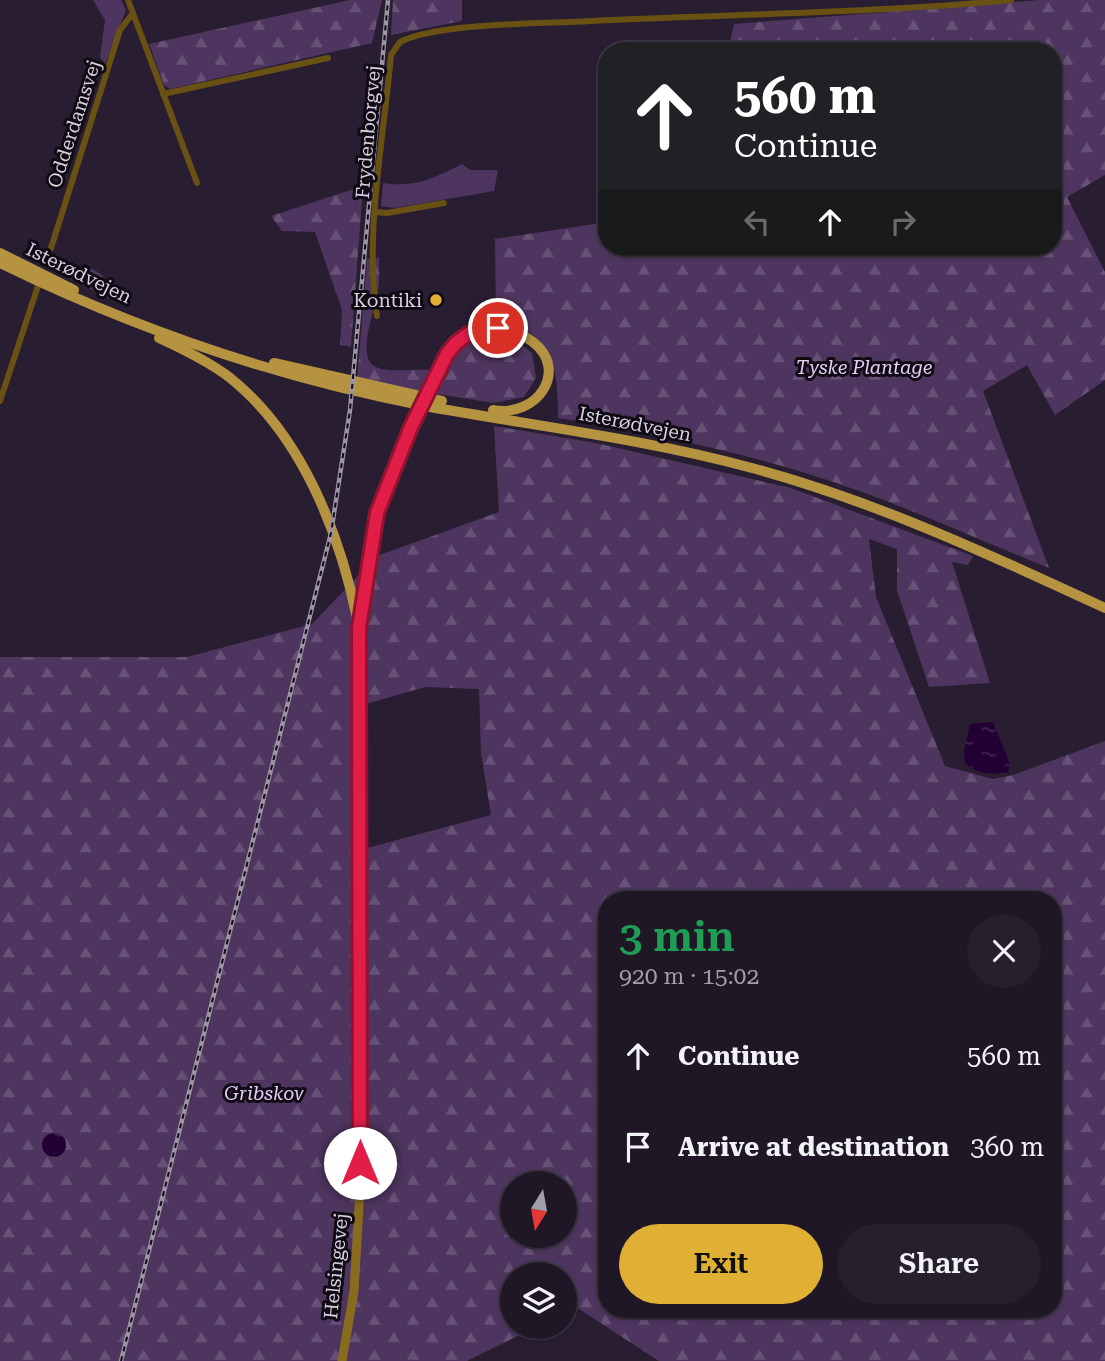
<!DOCTYPE html>
<meta charset="utf-8">
<style>
body{margin:0;font-family:"Roboto Serif",serif;background:#271f2e;color:#f1f3f6;height:100vh;display:flex;flex-direction:column;font-size:26px;white-space:nowrap}
*{box-sizing:border-box;margin:0}
p{font-size:23px;color:#a19fa7}
.icon{flex:none;width:38px;height:38px;fill:none;stroke:currentColor;stroke-width:2;stroke-linecap:round;stroke-linejoin:round}
.map{position:relative;flex:1;overflow:hidden}
.details{position:absolute;left:598px;top:891px;width:464px;height:427px;display:flex;flex-direction:column;background:#1f1626;border-radius:28px;box-shadow:0 2px 5px #0004,0 0 0 2px #3c3543}
.details>*{flex:none}
.banner{position:absolute;left:598px;top:42px;width:464px;height:214px;border-radius:28px;box-shadow:0 2px 5px #0004,0 0 0 2px #3c3543;background:#202124;color:#fff;overflow:hidden}
.needle{width:46px;rotate:191deg}
.fabs{position:absolute;left:500px;top:1171px;display:grid;gap:14px}
.fabs a{display:grid;place-items:center;width:77px;height:77px;border-radius:50%;background:#1f1626;box-shadow:0 2px 5px #0004,0 0 0 2px #3c3543;font-size:35px}
.pin{position:absolute;display:grid;place-items:center;width:60px;height:60px;color:#fff;margin:-30px;border:4px solid #fff;border-radius:50%;box-shadow:0 2px 7px #0007}
.me{position:absolute;width:77px;margin:-38px;rotate:0deg;stroke-linejoin:round;filter:drop-shadow(0 0 5px #0008)}
.turn{display:flex;align-items:center;gap:24px;height:147px;padding:0 21px;font-size:32px}
.turn .icon{width:91px;height:91px;stroke-width:2.5}
.turn b{display:block;font-size:49px;line-height:60px}
.lanes{display:flex;align-items:center;height:66px;padding:0 21px;background:#0003;justify-content:center;gap:35px;direction:ltr}
.lanes .off{opacity:.35}
.round{display:grid;place-items:center;flex:none;width:74px;height:74px;border-radius:37px;background:#271f2e}
.overview{display:flex;align-items:center;justify-content:space-between;height:119px;padding:0 21px}
h1{font-size:42px;font-weight:600;line-height:52px;color:#1e9e55}
.action{display:flex;gap:14px;margin-top:auto;padding:14px 21px}
.action a{flex:1;height:80px;border-radius:42px;background:#dfb034;color:#111;font-size:28px;font-weight:600;line-height:80px;text-align:center}
.action a+a{background:#271f2e;color:#f1f3f6}
ul{padding:0;list-style:none}
li{display:flex;align-items:center;gap:21px;height:91px;padding:0 21px}
li div{flex:1}
li b{display:block;font-size:26px}
li em{font-style:normal}
.map>svg:first-child{display:block}
</style>
<div class="map">
<svg width="1105" height="1361" viewBox="0 0 1105 1361">
<defs>
<pattern id="forest-firs" width="22" height="20" patternUnits="userSpaceOnUse" patternTransform="scale(1.75)"><rect width="22" height="20" fill="#4e355f"/><path d="M5 1l3.5 6h-7zM16 11l3.5 6h-7z" fill="#675176"/></pattern>
<pattern id="water-ripples" width="26" height="14" patternUnits="userSpaceOnUse" patternTransform="scale(1.75)"><rect width="26" height="14" fill="#220034"/><path d="M2 4q2-2 4 0t4 0M15 11q2-2 4 0t4 0" fill="none" stroke="#412451"/></pattern>
</defs>
<rect width="100%" height="100%" fill="#291d32"/>
<!-- grass -->
<g fill="#4e355f">
<polygon points="93,0 121,0 126,10 105,64 100,57 105,20"/>
<path d="M462,164L470,170H498L494,191L395,208L381,206L383,183C414,188 435,178 462,164Z"/>
<path d="M84,266C104,272 109,280 112,300L71,279L77,269Z"/>
</g>
<!-- forest -->
<g fill="url(#forest-firs)" fill-rule="evenodd">
<polygon points="350,0 382,0 372,43 170,89 164,85 149,44"/>
<polygon points="393,0 462,0 462,21 391,35"/>
<path d="M1040,0H1105V175L1067,197L1105,272V380L1055,415L1027,365L983,391L1049,568C987,543 925,515 862,492C764,456 661,435 558,418C558,366 554,333 496,319L495,239L607,222V247H1054V51H728L734,24Z"/>
<polygon points="363,186 351,347 340,345 342,310 315,232 282,231 271,216"/>
<path d="M379,258C379,268 380,280 378,290C376,307 355,357 376,367C389,373 415,369 430,370L418,393L357,380L367,259Z"/>
<path d="M489,336C507,337 519,341 532,353L536,378L524,397L493,403L432,393C445,364 455,344 489,336Z"/>
<path d="M494,426L596,443L791,488L973,556L968,565L952,562L990,683L929,687L897,590V549L869,539L876,597L945,766L993,779L1013,775L1105,741V1361H659L576,1307L565,1312V1274H513V1326L536,1327L467,1361H0V657H187L312,624L377,556L499,512ZM425,687L479,689L481,753L491,815L367,848L366,704ZM607,900H1054V1309H607ZM513,1183H565V1236H513Z"/>
</g>
<!-- water -->
<g fill="url(#water-ripples)">
<path d="M993,722L1010,764L1008,772C991,775 978,775 965,763L964,752L970,724Z"/>
<circle cx="54" cy="1145" r="12"/>
</g>
<g fill="none" stroke-linecap="round" stroke-linejoin="round">
<!-- street -->
<g stroke="#685113" stroke-width="6">
<polyline points="128,0 197,183"/>
<polyline points="163,94 328,58"/>
<polyline points="376,212 387,213 444,203"/>
<polyline points="51,248 120,30 133,13"/>
<path d="M377,316C364,234 384,138 391,55L400,42C436,24 526,24 569,22C716,14 864,14 1011,0"/>
<polyline points="0,401 40,280"/>
</g>
<!-- secondary -->
<polyline stroke="#896b1e" stroke-width="9" points="342,1361 354,1291 360,1190 359,628"/>
<!-- highway -->
<g stroke="#b59340" stroke-width="10">
<polyline points="0,253 74,290"/>
<path d="M0,263C135,329 278,378 425,406C535,426 645,439 752,468C875,501 991,555 1105,608"/>
<path d="M159,338C183,349 208,361 229,377C301,434 339,531 357,618"/>
<polyline points="274,363 442,401"/>
<path d="M359,628C363,589 367,550 377,512C386,477 431,367 455,344C477,322 510,325 533,342C569,370 538,418 493,410"/>
</g>
<defs>
<polyline id="rail" points="121,1361 331,533 350,410 388,0"/>
</defs>
<!-- rail casing -->
<use href="#rail" stroke="#9c93a3" stroke-width="4.5"/>
<!-- rail -->
<use href="#rail" stroke="#0f0a13" stroke-width="2" stroke-dasharray="5" stroke-linecap="butt"/>
</g>
<g fill="none" stroke-linecap="round" stroke-linejoin="round">
<defs>
<polyline id="route" points="360,1163 359,628 377,513 411,427 447,354 456,343 468,334 498,328"/>
</defs>
<!-- route casing -->
<use href="#route" stroke="#92132f" stroke-width="18"/>
<!-- route -->
<use href="#route" stroke="#e11d48" stroke-width="12"/>
</g>
<!-- markers -->
<circle fill="#dfb034" stroke="#0f0a13" stroke-width="2.5" cx="436" cy="300" r="7"/>
<g text-anchor="middle" dominant-baseline="central" stroke-width="6" stroke-linejoin="round" paint-order="stroke">
<!-- street labels -->
<g font-size="19" fill="#d8d0de" stroke="#0f0a13">
<text transform="translate(74 124) rotate(-72)">Odderdamsvej</text>
<text transform="translate(368 132) rotate(-85)">Frydenborgvej</text>
<text transform="translate(79 273) rotate(26)">Isterødvejen</text>
<text transform="translate(635 424) rotate(11)">Isterødvejen</text>
<text transform="translate(336 1266) rotate(-84)">Helsingevej</text>
</g>
<!-- poi labels -->
<g font-size="19" fill="#d8d0de" stroke="#0f0a13" text-anchor="end">
<text x="422" y="300">Kontiki</text>
</g>
<!-- park labels -->
<g font-size="19" font-style="italic" fill="#e4cdf6" stroke="#0f0a13">
<text x="864" y="367">Tyske Plantage</text>
<text x="264" y="1093">Gribskov</text>
</g>
</g>
</svg>
<div class="fabs">
<a><svg class="needle" viewBox="-14 -14 28 28"><path d="M0-13l5 13h-10z" fill="#e53935"/><path d="M0 13l5-13h-10z" fill="#a19fa7"/></svg></a>
<a><svg class="icon" aria-label="layers" viewBox="0 0 24 24"><path d="M12 4l9 5-9 5-9-5zM3 14l9 5 9-5"/></svg></a>
</div>
<div class="pin" style="left:498px;top:328px;background:#d93025"><svg class="icon" aria-label="arrive" viewBox="0 0 24 24"><path d="M6 21V4h12l-3 4 3 4H6"/></svg></div>
<svg class="me" style="left:360px;top:1163px" viewBox="-20 -20 40 40"><circle r="19" fill="#fff"/><path d="M0-13L10 11 0 6-10 11z" fill="#e11d48"/></svg>
<div class="banner">
<div class="turn"><svg class="icon" aria-label="ahead" viewBox="0 0 24 24"><path d="M12 20V5M6 11l6-6 6 6"/></svg><div><b>560 m</b>Continue</div></div>
<div class="lanes"><svg class="icon off" aria-label="left" viewBox="0 0 24 24"><path d="M17 20v-9H6M10 6l-5 5 5 5"/></svg><svg class="icon" aria-label="ahead" viewBox="0 0 24 24"><path d="M12 20V5M6 11l6-6 6 6"/></svg><svg class="icon off" aria-label="right" viewBox="0 0 24 24"><path d="M7 20v-9h11M14 6l5 5-5 5"/></svg></div>
</div>
<section class="details">
<div class="overview"><div><h1>3 min</h1><p>920 m · 15:02</p></div><a class="round"><svg class="icon" aria-label="close" viewBox="0 0 24 24"><path d="M6 6l12 12M18 6L6 18"/></svg></a></div>
<ul>
<li><svg class="icon" aria-label="ahead" viewBox="0 0 24 24"><path d="M12 20V5M6 11l6-6 6 6"/></svg><div><b>Continue</b></div><em>560 m</em></li>
<li><svg class="icon" aria-label="arrive" viewBox="0 0 24 24"><path d="M6 21V4h12l-3 4 3 4H6"/></svg><div><b>Arrive at destination</b></div><em>360 m</em></li>
</ul>
<div class="action"><a>Exit</a><a>Share</a></div>
</section>
</div>
